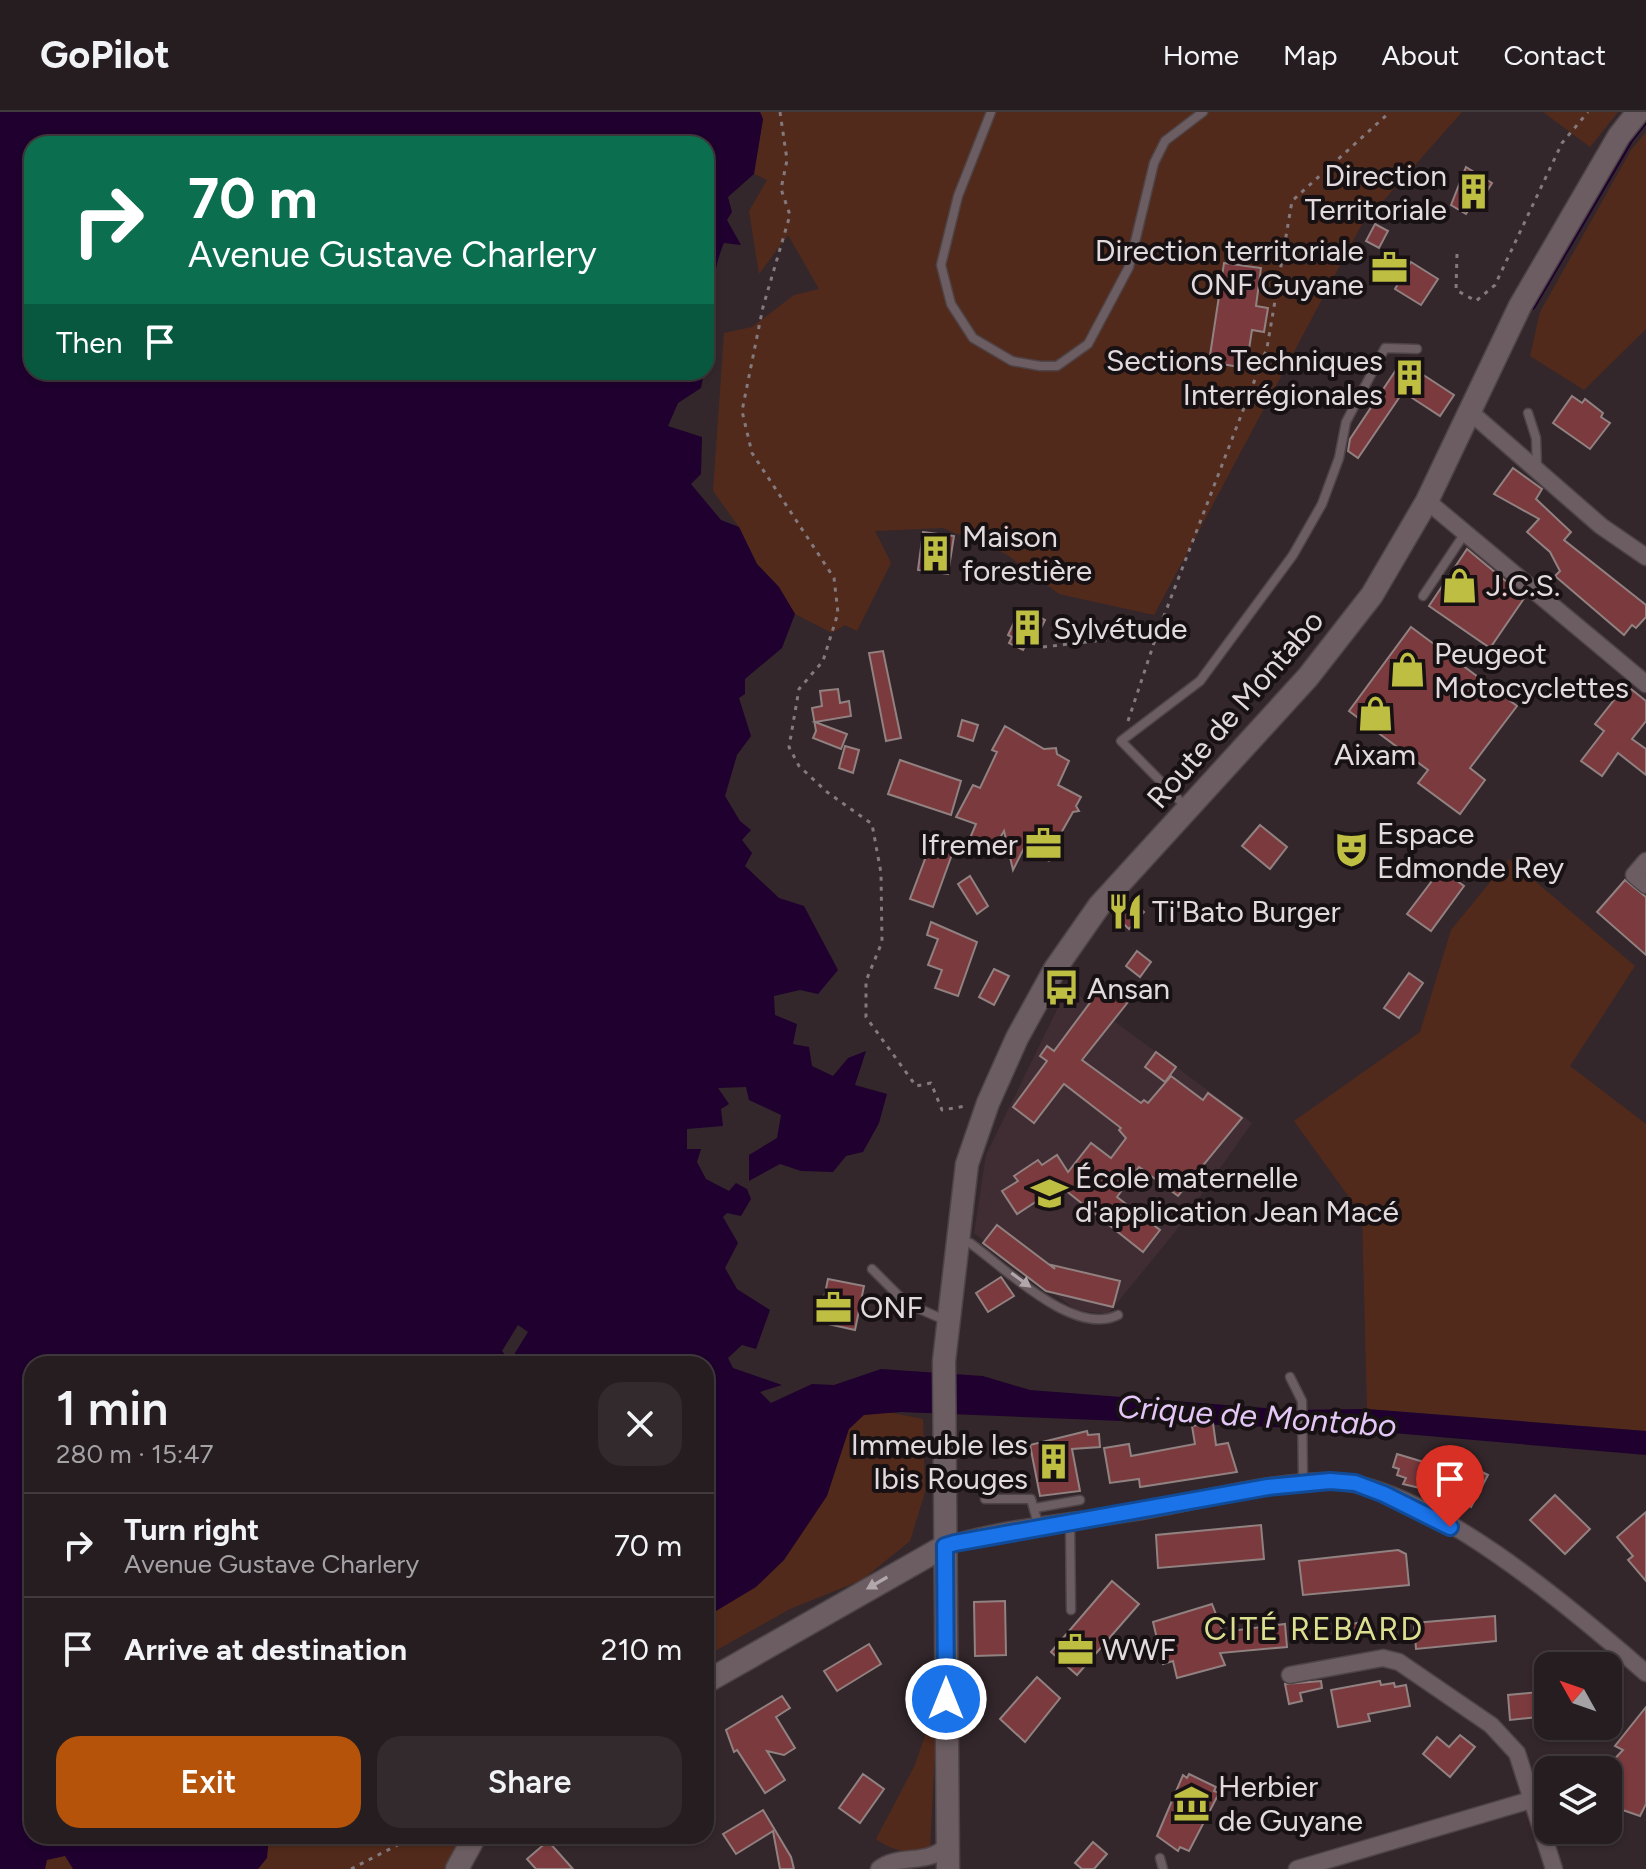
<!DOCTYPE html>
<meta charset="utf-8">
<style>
body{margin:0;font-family:Figtree,sans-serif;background:#322a2d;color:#f1f3f6;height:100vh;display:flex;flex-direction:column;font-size:30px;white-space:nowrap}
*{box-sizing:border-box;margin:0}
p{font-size:26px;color:#a4a2a5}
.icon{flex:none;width:44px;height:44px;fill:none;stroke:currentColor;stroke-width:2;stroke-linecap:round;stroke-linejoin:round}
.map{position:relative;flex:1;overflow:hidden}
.drawer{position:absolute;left:24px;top:1244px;width:690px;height:488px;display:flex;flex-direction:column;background:#261d20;border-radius:24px;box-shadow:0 2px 6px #0004,0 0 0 2px #423b3e}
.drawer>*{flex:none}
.hud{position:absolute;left:24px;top:24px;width:690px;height:244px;border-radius:24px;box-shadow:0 2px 6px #0004,0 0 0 2px #423b3e;background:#0b6e4f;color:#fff;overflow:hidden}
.needle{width:52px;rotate:310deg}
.fabs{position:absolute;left:1534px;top:1540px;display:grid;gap:16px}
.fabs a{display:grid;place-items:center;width:88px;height:88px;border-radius:16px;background:#261d20;box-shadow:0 2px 6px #0004,0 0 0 2px #423b3e;font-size:40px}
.pin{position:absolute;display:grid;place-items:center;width:68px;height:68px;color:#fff;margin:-82px -34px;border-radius:50% 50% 50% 0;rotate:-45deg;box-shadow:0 0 8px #0007}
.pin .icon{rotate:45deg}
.me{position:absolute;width:88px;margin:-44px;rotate:0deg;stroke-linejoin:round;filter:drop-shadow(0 0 6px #0008)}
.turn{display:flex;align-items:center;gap:28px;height:168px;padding:0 32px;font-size:36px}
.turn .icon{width:104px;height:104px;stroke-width:2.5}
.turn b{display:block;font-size:56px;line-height:68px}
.then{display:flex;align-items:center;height:76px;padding:0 32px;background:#0003;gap:16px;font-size:30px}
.round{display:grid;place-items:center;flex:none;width:84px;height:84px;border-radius:24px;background:#322a2d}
.head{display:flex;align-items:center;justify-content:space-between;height:136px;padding:0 32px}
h1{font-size:48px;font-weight:600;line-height:60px}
.primary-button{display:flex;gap:16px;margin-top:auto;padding:16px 32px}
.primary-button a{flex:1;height:92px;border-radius:24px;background:#b45309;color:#fff;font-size:32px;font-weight:600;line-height:92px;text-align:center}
.primary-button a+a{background:#322a2d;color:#f1f3f6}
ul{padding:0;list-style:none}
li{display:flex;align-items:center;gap:24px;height:104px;padding:0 32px;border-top:2px solid #423b3e}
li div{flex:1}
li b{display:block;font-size:30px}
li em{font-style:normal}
header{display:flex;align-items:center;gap:48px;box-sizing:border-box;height:112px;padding:0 40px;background:#261d20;border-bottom:2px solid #423b3e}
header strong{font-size:38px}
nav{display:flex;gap:44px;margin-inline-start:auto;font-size:28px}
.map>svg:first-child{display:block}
</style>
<header>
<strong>GoPilot</strong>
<nav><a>Home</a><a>Map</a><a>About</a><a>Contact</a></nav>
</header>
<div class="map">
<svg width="1646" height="1757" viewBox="0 0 1646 1757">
<rect width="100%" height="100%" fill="#33272b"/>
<!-- built -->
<polygon fill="#402d33" points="1068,875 1252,1011 1175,1120 1108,1202 1076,1198 974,1121 986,1043"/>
<!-- green -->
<g fill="#522a1b">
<polygon points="760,0 1462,0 1361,114 1154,503 1059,482 1006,442 943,416 875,419 891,451 857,519 845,513 832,521 795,502 779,475 757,452 739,415 713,379 724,221 752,215 794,183 819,177 788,123 759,162 749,99 767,68 754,62 763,7"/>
<polygon points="1543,0 1618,0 1590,35"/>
<polygon points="1646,20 1646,217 1584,278 1530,244 1540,200 1631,38"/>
<polygon points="1509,747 1635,854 1570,954 1646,1012 1646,1319 1367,1297 1362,1103 1294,1009 1420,920 1451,818"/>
<polygon points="872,1297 923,1307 925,1380 910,1429 862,1468 790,1497 706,1544 706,1312"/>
<path d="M927,1618L936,1619L930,1738C908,1742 895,1740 876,1727L915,1653Z"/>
<polygon points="0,1658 32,1724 465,1724 448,1757 0,1757"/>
</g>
<!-- water -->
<path fill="#1f002e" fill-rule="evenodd" d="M0,0H760L763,7L754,62L728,85L732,100L727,108L741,133L724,131C716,148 716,166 706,182V32H32V260H704L701,276L678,291L668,314L702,325L701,362L691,372L721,408L739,415L757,452L779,475L795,502L782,536L745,567V582L739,586L751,624L737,643L725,684L740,709L751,718L742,728L752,741L745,754L779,786L804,794L838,858L818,882L800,878L774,884L775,903L797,912L793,932L809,935L812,954L833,964L848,946L866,939L855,973L887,982L879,1011L863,1040L846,1044L833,1060L801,1059L780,1052L749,1069V1043L777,1026L781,1003L749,988L746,975L718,976L729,992L721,997L723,1014L687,1017V1037H701L697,1050L706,1067L729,1079L736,1071L747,1077L751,1087L741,1104L727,1101L723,1105L738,1131L725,1156L737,1177L770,1198L756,1237L742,1233L728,1246L733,1256L782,1273L760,1280L771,1291L812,1272L834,1273L881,1257L983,1264L1030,1278L1290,1298L1367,1297L1646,1319V1343L1370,1319L901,1300L864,1303L849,1317L827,1384L784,1448L756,1475L706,1505V1252H32V1724H269L267,1746L258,1757H73L65,1744L47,1748L45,1757H0ZM518,1213L528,1220L510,1249L502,1239Z"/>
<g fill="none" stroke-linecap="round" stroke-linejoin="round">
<!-- stream -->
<polyline stroke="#1f002e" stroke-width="5" points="1533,195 1631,28 1646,9"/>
</g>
<!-- building -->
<g fill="#7b3a3d" stroke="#918181" stroke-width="2">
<polygon points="1466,55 1492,71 1484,84 1479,81 1466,102 1451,93"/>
<polygon points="1375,112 1388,119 1379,136 1366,129"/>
<polygon points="1411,150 1438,167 1421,193 1395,177"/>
<polygon points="1224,151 1261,156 1256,194 1268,196 1264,220 1252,218 1246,256 1209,250"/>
<polygon points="1402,249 1454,283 1440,304 1403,280 1358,346 1348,339 1350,327"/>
<polygon points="1572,284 1582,291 1585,287 1603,301 1601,305 1610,311 1590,337 1553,311"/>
<polygon points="1513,356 1542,377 1536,387 1571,420 1564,428 1646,493 1646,505 1636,516 1632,513 1624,523 1555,464 1560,459 1550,440 1527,420 1539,407 1494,382"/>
<polygon points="923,420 954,424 948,462 918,458"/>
<polygon points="1467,437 1525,485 1490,536 1429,494"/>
<polygon points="1031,501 1045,508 1032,535 1026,532 1023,538 1009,531 1012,525 1008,523 1018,502 1028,507"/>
<polygon points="1411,515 1517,594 1470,656 1485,668 1460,702 1418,671 1428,658 1349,599"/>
<polygon points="883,539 901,626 886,629 869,541"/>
<polygon points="1626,573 1646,589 1646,609 1632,627 1646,637 1646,663 1618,641 1602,664 1581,649 1604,619 1595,612"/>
<polygon points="838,577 840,591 849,589 851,604 815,610 847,622 841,637 813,626 816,619 812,596 822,594 820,579"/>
<polygon points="962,608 978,613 973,629 958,624"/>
<polygon points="1005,614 1044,637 1056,636 1057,642 1069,649 1058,673 1081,685 1076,694 1079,699 1073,700 1060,723 1062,736 1056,736 1049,749 1024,736 1013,758 1004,719 993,738 970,726 976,712 956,705 973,673 980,676 997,640 992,638"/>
<polygon points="845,634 859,638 853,661 839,656"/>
<polygon points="900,648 961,669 951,703 888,682"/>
<polygon points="1260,713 1287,735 1270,757 1242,734"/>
<polygon points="933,726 955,734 933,795 910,787"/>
<polygon points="1441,757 1464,774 1431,819 1407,802"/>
<polygon points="970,764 988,794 977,802 958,772"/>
<polygon points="1625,768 1646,785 1646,843 1597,800"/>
<polygon points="1131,788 1144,800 1129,817 1116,805"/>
<polygon points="931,810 977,830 958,884 935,876 942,858 928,853 938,827 927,823"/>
<polygon points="1137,839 1151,850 1140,865 1126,854"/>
<polygon points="994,857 1009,864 994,893 979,885"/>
<polygon points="1409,861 1423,871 1399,906 1384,896"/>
<polygon points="1104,872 1128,890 1082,948 1141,991 1144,988 1148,991 1171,964 1203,988 1208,981 1242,1006 1178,1084 1139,1055 1117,1085 1160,1118 1143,1140 1060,1074 1017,1102 1002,1079 1018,1069 1014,1064 1038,1048 1042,1053 1057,1043 1068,1060 1091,1031 1111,1046 1126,1026 1119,1018 1121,1016 1064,972 1034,1011 1013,995 1047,949 1040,944 1047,934 1054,939"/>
<polygon points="1156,940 1176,955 1165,970 1145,955"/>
<polygon points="997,1113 1055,1157 1052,1153 1120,1169 1113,1195 1046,1179 983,1131"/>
<polygon points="1001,1165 1014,1184 988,1200 976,1181"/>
<polygon points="828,1167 864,1174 855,1218 819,1210"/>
<polygon points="1213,1311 1216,1333 1228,1331 1237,1360 1140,1375 1139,1367 1110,1371 1104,1336 1129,1332 1131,1344 1195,1332 1192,1314"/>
<polygon points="1087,1319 1088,1323 1099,1322 1100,1335 1072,1337 1080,1379 1040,1384 1030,1333"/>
<polygon points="1397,1342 1427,1351 1420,1376 1403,1372 1406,1366 1397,1363 1399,1357 1393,1355"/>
<polygon points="1458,1348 1488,1363 1471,1395 1447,1382 1453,1373 1446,1369"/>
<polygon points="1555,1383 1590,1417 1565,1442 1530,1408"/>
<polygon points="1646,1400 1646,1469 1628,1448 1633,1444 1617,1425"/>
<polygon points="1261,1413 1264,1447 1158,1456 1156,1423"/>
<polygon points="1398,1438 1406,1442 1409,1473 1303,1483 1299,1449"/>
<polygon points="1112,1469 1139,1492 1077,1563 1051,1540"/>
<polygon points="1005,1489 1006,1543 975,1544 974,1490"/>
<polygon points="1212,1492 1223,1520 1285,1512 1287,1535 1220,1541 1225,1553 1177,1566 1173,1549 1163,1552 1153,1510"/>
<polygon points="1495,1504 1496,1529 1416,1537 1414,1511"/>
<polygon points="1361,1510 1364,1523 1348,1527 1344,1514"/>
<polygon points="869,1532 881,1552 837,1579 824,1559"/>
<polygon points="1037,1565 1060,1586 1025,1630 1000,1607"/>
<polygon points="1321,1569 1322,1576 1300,1581 1302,1589 1289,1592 1285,1572"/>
<polygon points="1380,1569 1381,1573 1394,1571 1395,1575 1406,1573 1410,1594 1368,1602 1370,1609 1338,1615 1331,1578"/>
<polygon points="1548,1579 1548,1604 1510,1608 1508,1583"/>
<polygon points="782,1584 790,1596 776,1605 795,1636 784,1643 767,1639 785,1668 765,1681 737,1638 734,1640 726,1618"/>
<polygon points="1646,1595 1646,1692 1640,1704 1608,1693 1608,1654 1623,1638 1615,1634"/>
<polygon points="1460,1623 1475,1635 1450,1665 1423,1642 1437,1625 1449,1635"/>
<polygon points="863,1662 884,1677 860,1711 839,1696"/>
<polygon points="1189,1662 1216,1675 1214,1679 1219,1681 1189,1739 1180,1735 1178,1739 1157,1724 1183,1663 1187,1666"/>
<polygon points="763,1698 791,1745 794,1757 780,1757 773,1719 736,1742 723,1722"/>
<polygon points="548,1729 573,1757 536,1757 527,1747"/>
<polygon points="1093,1730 1107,1742 1094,1757 1082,1757 1075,1751"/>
</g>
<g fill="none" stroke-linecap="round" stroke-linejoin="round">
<defs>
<g id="lane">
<polyline points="991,0 958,84 941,153 951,192 973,226 1012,249 1040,254 1057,254 1088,232 1129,155 1154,51 1165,29 1203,0"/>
<polyline points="1528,301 1536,326 1537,356"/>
<polyline points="1423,484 1465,421"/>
<polyline points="1186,695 1121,629 1200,569 1293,443 1322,392 1339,346 1346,310 1385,236 1417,237"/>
<path d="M960,1130L970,1131C1006,1157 1074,1225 1118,1203"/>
<polyline points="872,1157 906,1191 947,1209"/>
<polyline points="1290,1265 1302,1289 1303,1370"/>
<polyline points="985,1387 1031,1387 1039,1415"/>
<polyline points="1035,1396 1080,1388"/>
<polyline points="1070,1411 1071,1498"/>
<polyline points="1160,1746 1163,1757"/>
</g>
<g id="street">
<polyline points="1469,299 1601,414 1646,445"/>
<polyline points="1427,389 1646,572"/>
<polyline points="1646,749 1634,763 1646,773"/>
<path d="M945,1434C1001,1415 1077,1410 1136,1400C1199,1389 1264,1370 1328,1369C1423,1368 1577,1501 1646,1561"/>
<polyline points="1290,1563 1383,1546 1399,1550 1491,1613 1517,1641 1554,1757"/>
<path d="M879,1757C899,1741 927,1754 947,1734"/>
<polyline points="1297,1757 1534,1687"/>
</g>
<g id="secondary">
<polyline points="706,1570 945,1434"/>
<polyline points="457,1757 475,1724"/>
<polyline points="948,1757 944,1249 967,1052 988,991 1017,926 1055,857 1099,794 1308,565 1372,483 1427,389 1520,194 1619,24 1638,0"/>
</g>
</defs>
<!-- lane casing -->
<use href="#lane" stroke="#4e4448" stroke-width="11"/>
<!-- street casing -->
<use href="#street" stroke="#4e4448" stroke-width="19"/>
<!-- secondary casing -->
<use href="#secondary" stroke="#4e4448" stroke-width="25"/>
<!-- path -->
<g stroke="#847a7d" stroke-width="3" stroke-dasharray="4 6" stroke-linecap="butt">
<polyline points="780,0 787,48 781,77 790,103 763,195 742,299 752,341 834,466 838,501 823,549 799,577 789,635 799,654 827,680 872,712 881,761 882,830 866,869 866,905 916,974 931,971 942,998 966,994"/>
<polyline points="1457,142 1456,178 1476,189 1495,173 1562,31 1588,0"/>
<polyline points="1043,535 1157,522"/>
<polyline points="1128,609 1157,522 1267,236 1292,89 1390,0"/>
<polyline points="351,1757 415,1724"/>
</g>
<!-- lane -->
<use href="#lane" stroke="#6b5d61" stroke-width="8"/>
<!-- street -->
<use href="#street" stroke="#6b5d61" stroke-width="16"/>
<!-- secondary -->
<use href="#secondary" stroke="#6b5d61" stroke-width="22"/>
</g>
<!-- one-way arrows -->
<defs><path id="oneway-solid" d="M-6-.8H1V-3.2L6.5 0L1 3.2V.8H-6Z" transform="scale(2)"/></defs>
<g fill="#b2a8ab">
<use href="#oneway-solid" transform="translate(1021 1168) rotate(36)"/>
<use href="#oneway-solid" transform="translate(877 1471) rotate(150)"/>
</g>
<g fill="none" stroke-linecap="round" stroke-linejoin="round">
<defs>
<polyline id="route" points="946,1587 945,1434 955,1431 1268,1375 1330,1369 1355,1371 1384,1382 1450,1415"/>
</defs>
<!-- route casing -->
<use href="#route" stroke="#114b97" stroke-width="20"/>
<!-- route -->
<use href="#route" stroke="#1a73e8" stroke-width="14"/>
</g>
<!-- icons -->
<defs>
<symbol id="building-bare" viewBox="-9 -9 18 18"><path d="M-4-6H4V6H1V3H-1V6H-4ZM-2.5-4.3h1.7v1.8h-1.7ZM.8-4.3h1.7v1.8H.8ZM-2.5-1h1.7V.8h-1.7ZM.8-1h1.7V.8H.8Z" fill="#bebe42" stroke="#171113" stroke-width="2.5" paint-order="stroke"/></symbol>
<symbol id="office-bare" viewBox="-9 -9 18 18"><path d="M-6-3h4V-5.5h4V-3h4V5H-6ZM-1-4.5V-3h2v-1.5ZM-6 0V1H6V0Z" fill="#bebe42" stroke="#171113" stroke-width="2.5" paint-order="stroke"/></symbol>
<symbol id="shop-bare" viewBox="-9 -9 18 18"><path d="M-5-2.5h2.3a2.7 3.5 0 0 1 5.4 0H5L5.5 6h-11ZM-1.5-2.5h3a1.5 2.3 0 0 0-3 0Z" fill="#bebe42" stroke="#171113" stroke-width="2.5" paint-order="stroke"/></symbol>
<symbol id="theatre-bare" viewBox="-9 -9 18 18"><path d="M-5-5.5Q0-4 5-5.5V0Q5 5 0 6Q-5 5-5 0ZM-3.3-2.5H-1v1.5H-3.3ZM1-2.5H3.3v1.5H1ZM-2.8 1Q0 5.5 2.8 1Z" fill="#bebe42" stroke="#171113" stroke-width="2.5" paint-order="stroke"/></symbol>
<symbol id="restaurant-bare" viewBox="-9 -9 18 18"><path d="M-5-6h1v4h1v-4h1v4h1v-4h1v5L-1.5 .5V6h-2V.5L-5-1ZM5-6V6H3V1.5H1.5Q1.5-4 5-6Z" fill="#bebe42" stroke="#171113" stroke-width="2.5" paint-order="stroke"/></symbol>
<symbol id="bus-bare" viewBox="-9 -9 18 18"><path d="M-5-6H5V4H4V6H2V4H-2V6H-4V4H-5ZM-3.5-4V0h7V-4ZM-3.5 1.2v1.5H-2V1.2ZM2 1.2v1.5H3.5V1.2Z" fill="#bebe42" stroke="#171113" stroke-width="2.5" paint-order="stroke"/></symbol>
<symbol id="school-bare" viewBox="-9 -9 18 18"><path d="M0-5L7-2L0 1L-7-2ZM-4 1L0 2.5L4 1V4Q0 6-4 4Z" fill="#bebe42" stroke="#171113" stroke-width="2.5" paint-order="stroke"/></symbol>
<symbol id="museum-bare" viewBox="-9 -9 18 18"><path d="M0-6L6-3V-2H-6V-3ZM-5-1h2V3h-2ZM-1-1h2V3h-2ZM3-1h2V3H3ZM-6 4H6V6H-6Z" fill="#bebe42" stroke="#171113" stroke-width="2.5" paint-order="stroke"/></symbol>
</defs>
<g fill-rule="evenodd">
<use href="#building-bare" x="1448" y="54" width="51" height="51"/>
<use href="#office-bare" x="1364" y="130" width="51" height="51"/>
<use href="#building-bare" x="1384" y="240" width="51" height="51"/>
<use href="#building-bare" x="910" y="416" width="51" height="51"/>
<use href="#shop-bare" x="1434" y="448" width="51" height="51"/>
<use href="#building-bare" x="1002" y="490" width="51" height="51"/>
<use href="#shop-bare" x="1382" y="532" width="51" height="51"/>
<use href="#shop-bare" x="1350" y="576" width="51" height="51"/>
<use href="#office-bare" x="1018" y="706" width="51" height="51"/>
<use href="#theatre-bare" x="1326" y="712" width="51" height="51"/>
<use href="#restaurant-bare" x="1100" y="774" width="51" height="51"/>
<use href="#bus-bare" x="1036" y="850" width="51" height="51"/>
<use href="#school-bare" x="1024" y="1056" width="51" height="51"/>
<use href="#office-bare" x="808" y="1170" width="51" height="51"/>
<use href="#building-bare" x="1028" y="1324" width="51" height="51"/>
<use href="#office-bare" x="1050" y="1512" width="51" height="51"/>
<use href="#museum-bare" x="1166" y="1666" width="51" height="51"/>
</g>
<g text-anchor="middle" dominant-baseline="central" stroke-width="8" stroke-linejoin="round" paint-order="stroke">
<!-- poi labels -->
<g font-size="30" fill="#e2dadd" stroke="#171113" text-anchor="start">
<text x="1447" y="63" text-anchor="end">Direction<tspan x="1447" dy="34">Territoriale</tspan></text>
<text x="1364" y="138" text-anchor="end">Direction territoriale<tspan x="1364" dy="34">ONF Guyane</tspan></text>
<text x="1383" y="248" text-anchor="end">Sections Techniques<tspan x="1383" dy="34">Interrégionales</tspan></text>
<text x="962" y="424">Maison<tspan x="962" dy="34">forestière</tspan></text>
<text x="1486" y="473">J.C.S.</text>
<text x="1053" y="516">Sylvétude</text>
<text x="1434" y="541">Peugeot<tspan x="1434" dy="34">Motocyclettes</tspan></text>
<text x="1375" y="642" text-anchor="middle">Aixam</text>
<text x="1377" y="721">Espace<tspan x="1377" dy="34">Edmonde Rey</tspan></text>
<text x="1018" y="732" text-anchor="end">Ifremer</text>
<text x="1152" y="799">Ti'Bato Burger</text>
<text x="1087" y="876">Ansan</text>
<text x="1075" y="1065">École maternelle<tspan x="1075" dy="34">d'application Jean Macé</tspan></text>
<text x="860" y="1195">ONF</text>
<text x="1028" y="1332" text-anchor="end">Immeuble les<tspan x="1028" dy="34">Ibis Rouges</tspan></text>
<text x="1102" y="1537">WWF</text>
<text x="1218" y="1674">Herbier<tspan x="1218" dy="34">de Guyane</tspan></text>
</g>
<!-- street labels -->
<g font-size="30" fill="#e2dadd" stroke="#171113">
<text transform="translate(1235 597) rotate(-49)">Route de Montabo</text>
</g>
<!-- water labels -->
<g font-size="32" font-style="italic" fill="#e4c7f7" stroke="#171113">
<text transform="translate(1257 1304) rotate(4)">Crique de Montabo</text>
</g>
<!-- neighbourhood labels -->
<g font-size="32" letter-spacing="2" fill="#dddf90" stroke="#171113">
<text x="1314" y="1517">CITÉ REBARD</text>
</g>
</g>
</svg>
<div class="fabs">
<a><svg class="needle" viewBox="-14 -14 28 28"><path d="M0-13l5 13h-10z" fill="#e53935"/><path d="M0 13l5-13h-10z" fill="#a4a2a5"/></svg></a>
<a><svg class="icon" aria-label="layers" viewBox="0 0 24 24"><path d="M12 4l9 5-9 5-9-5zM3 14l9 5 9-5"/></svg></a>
</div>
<div class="pin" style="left:1450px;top:1415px;background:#d93025"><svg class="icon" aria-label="arrive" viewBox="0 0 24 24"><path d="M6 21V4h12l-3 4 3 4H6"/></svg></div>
<svg class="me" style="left:946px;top:1587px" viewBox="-20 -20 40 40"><circle r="17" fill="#1a73e8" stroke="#fff" stroke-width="3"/><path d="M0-11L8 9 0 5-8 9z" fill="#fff"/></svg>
<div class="hud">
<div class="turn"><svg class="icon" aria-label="right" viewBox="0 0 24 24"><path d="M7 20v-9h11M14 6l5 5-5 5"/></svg><div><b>70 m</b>Avenue Gustave Charlery</div></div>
<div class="then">Then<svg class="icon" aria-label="arrive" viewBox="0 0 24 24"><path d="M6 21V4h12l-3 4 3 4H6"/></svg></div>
</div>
<section class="drawer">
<div class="head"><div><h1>1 min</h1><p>280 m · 15:47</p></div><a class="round"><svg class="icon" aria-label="close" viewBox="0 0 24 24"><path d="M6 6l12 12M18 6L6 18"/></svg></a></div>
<ul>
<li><svg class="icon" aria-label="right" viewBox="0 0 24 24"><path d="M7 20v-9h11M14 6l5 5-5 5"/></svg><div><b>Turn right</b><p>Avenue Gustave Charlery</p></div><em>70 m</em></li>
<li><svg class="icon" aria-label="arrive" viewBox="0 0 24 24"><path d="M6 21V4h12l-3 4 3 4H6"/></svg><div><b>Arrive at destination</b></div><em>210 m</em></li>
</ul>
<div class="primary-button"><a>Exit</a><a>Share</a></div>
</section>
</div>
